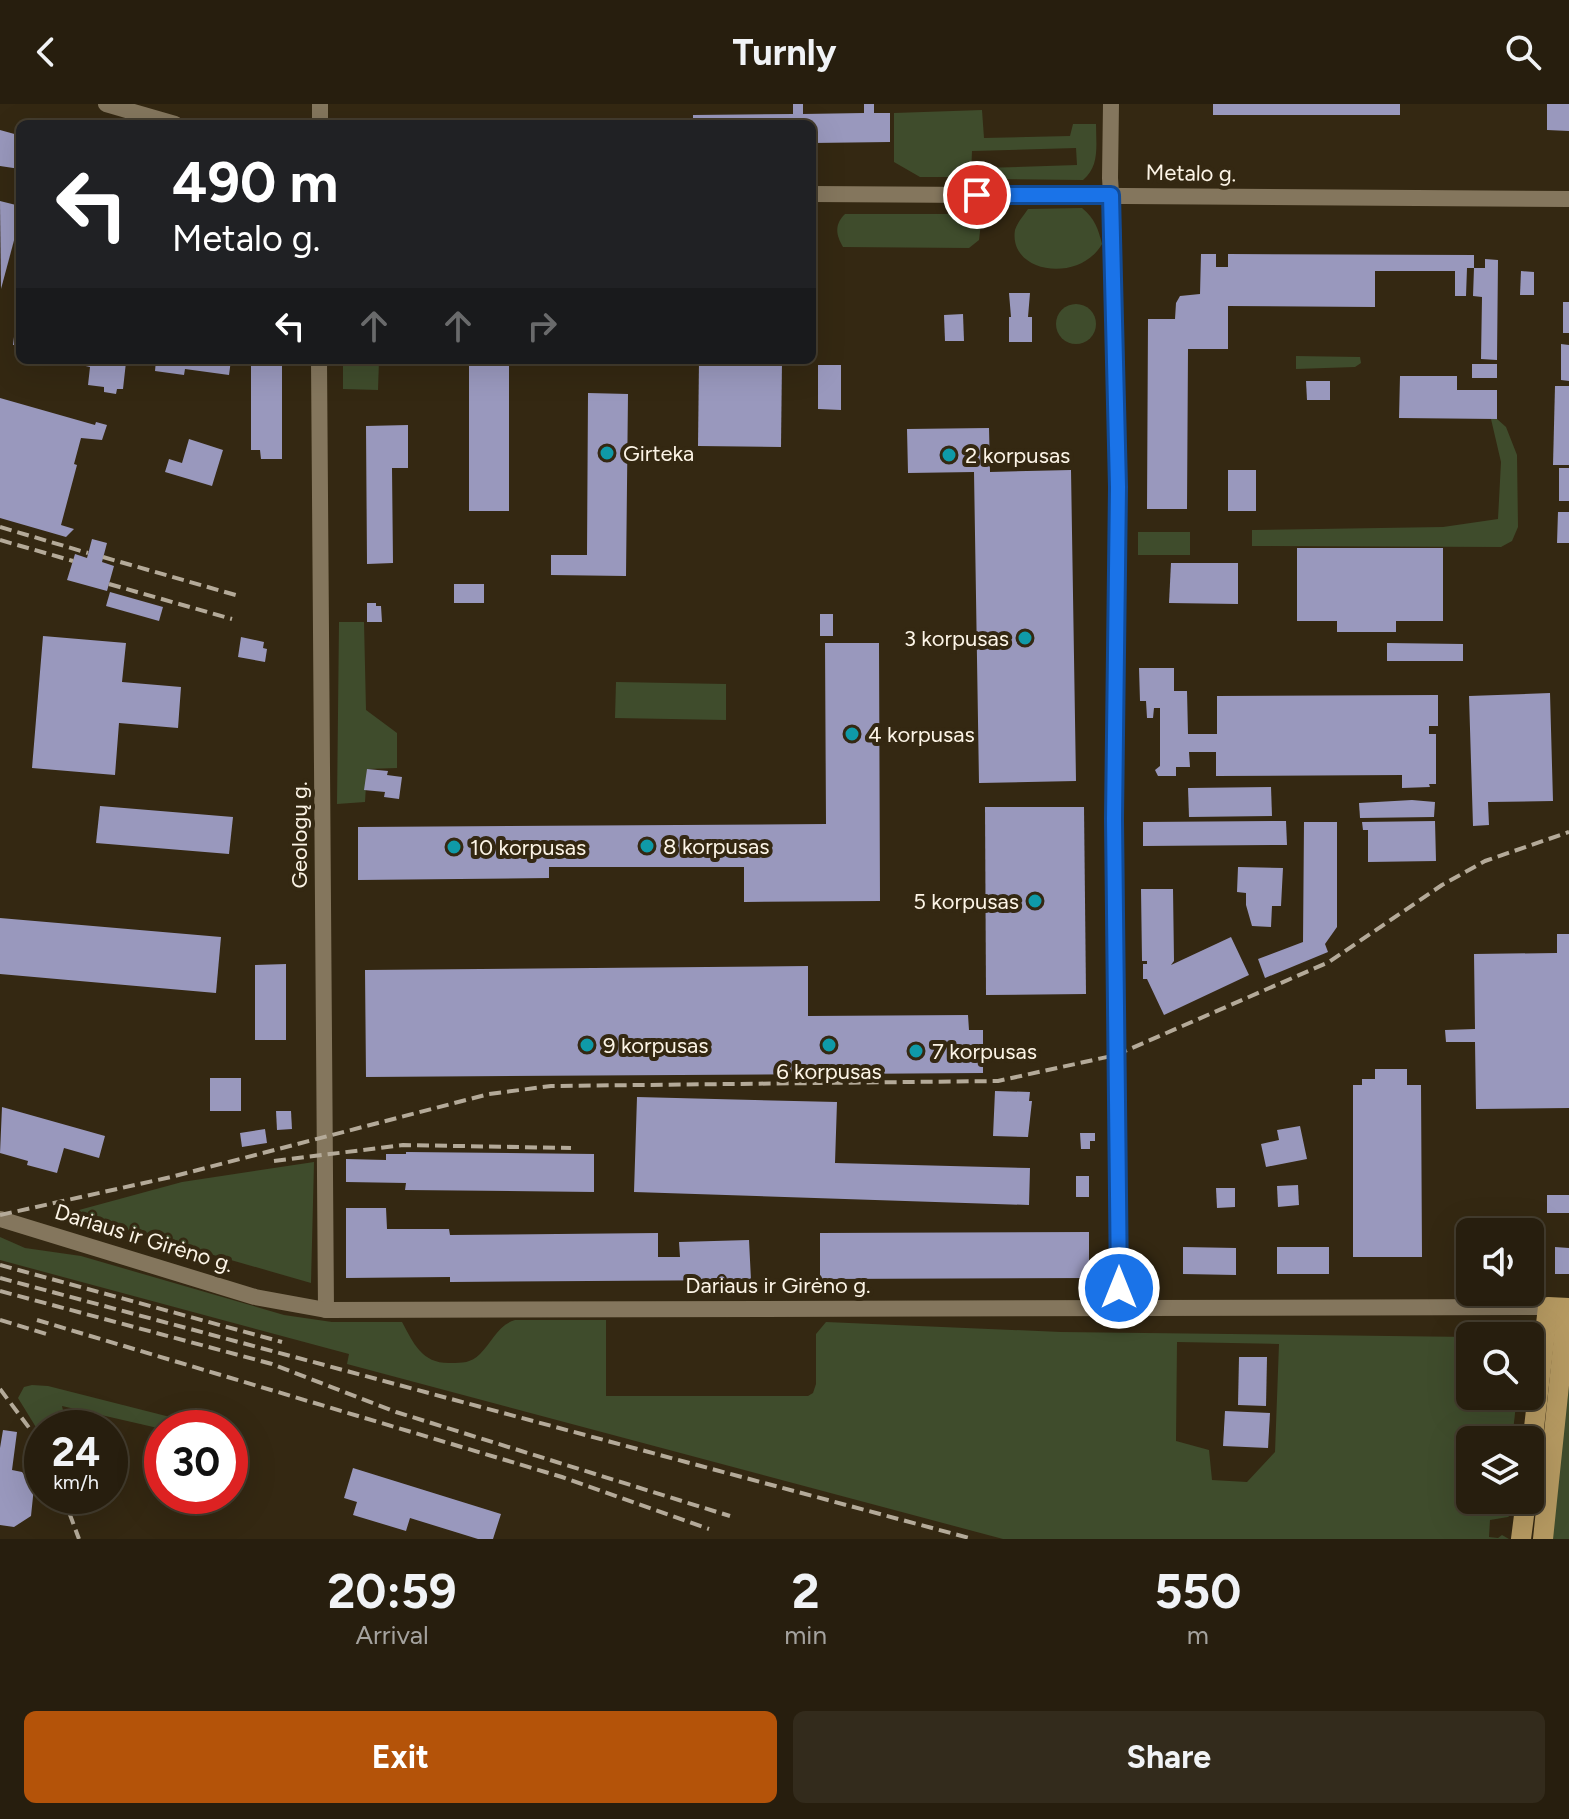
<!DOCTYPE html>
<meta charset="utf-8">
<style>
body{margin:0;font-family:Figtree,sans-serif;background:#332b1c;color:#f1f3f6;height:100vh;display:flex;flex-direction:column;font-size:30px;white-space:nowrap}
*{box-sizing:border-box;margin:0}
p{font-size:26px;color:#a4a29e}
.icon{flex:none;width:44px;height:44px;fill:none;stroke:currentColor;stroke-width:2;stroke-linecap:round;stroke-linejoin:round}
.map{position:relative;height:1435px;overflow:hidden}
.drawer{display:flex;flex-direction:column;background:#271e0e;flex:1}
.drawer>*{flex:none}
.top-card{position:absolute;left:16px;top:16px;width:800px;height:244px;border-radius:12px;box-shadow:0 8px 32px #0002,0 0 0 2px #433c2e;background:#202124;color:#fff;overflow:hidden}
.controls{position:absolute;left:1456px;top:1114px;display:grid;gap:16px}
.controls a{display:grid;place-items:center;width:88px;height:88px;border-radius:12px;background:#271e0e;box-shadow:0 8px 32px #0002,0 0 0 2px #433c2e;font-size:40px}
.speed{position:absolute;left:24px;top:1306px;display:flex;gap:16px;font-size:40px;font-weight:700;text-align:center}
.speed>*{display:grid;place-content:center;width:104px;height:104px;border-radius:50%;background:#271e0e;box-shadow:0 8px 32px #0002,0 0 0 2px #433c2e;line-height:1}
.speed small{font-size:20px;font-weight:400}
.speed .limit{border:12px solid #d22;background:#fff;color:#111}
.pin{position:absolute;display:grid;place-items:center;width:68px;height:68px;color:#fff;margin:-34px;border:4px solid #fff;border-radius:50%;box-shadow:0 2px 8px #0007}
.me{position:absolute;width:88px;margin:-44px;rotate:0deg;stroke-linejoin:round;filter:drop-shadow(0 0 6px #0008)}
.turn{display:flex;align-items:center;gap:28px;height:168px;padding:0 24px;font-size:36px}
.turn .icon{width:104px;height:104px;stroke-width:2.5}
.turn b{display:block;font-size:56px;line-height:68px}
.lanes{display:flex;align-items:center;height:76px;padding:0 24px;background:#0003;justify-content:center;gap:40px;direction:ltr}
.lanes .off{opacity:.35}
.eta{display:flex;justify-content:space-evenly;align-items:center;height:136px;text-align:center}
.eta b{font-size:48px;font-weight:700;line-height:56px}
.action{display:flex;gap:16px;margin-top:auto;padding:16px 24px}
.action a{flex:1;height:92px;border-radius:12px;background:#b45309;color:#fff;font-size:32px;font-weight:700;line-height:92px;text-align:center}
.action a+a{background:#332b1c;color:#f1f3f6}
header{display:flex;justify-content:space-between;align-items:center;height:104px;padding:0 24px;background:#271e0e;font-size:36px;font-weight:700}
.map>svg:first-child{display:block}
</style>
<header><svg class="icon" aria-label="back" viewBox="0 0 24 24"><path d="M15 5l-7 7 7 7"/></svg>Turnly<svg class="icon" aria-label="search" viewBox="0 0 24 24"><circle cx="10" cy="10" r="6"/><path d="M15 15l6 6"/></svg></header>
<div class="map">
<svg width="1569" height="1435" viewBox="0 0 1569 1435">
<rect width="100%" height="100%" fill="#342812"/>
<!-- green -->
<g fill="#3f4c2c" fill-rule="evenodd">
<path d="M982,6L984,34L1070,32L1073,20H1096C1096,41 1100,62 1083,76L983,75V64L1077,61L1076,44L972,47L971,73H920L894,58V9Z"/>
<path d="M1082,104C1095,115 1098,124 1102,140C1079,180 1008,169 1015,126C1017,119 1024,111 1028,105Z"/>
<path d="M845,110H973L981,119L979,136L969,144L843,143C836,131 834,121 845,110Z"/>
<circle cx="1076" cy="220" r="20"/>
<polygon points="1296,252 1360,253 1361,259 1355,263 1296,265"/>
<polygon points="343,256 379,256 378,286 343,285"/>
<polygon points="1491,315 1497,315 1506,323 1517,351 1518,423 1512,437 1501,443 1252,442 1252,426 1443,423 1498,415 1501,358"/>
<rect x="1138" y="428" width="52" height="23"/>
<polygon points="339,518 364,518 366,606 397,629 397,664 367,665 365,698 337,700"/>
<polygon points="616,578 726,580 726,616 615,614"/>
<polygon points="314,1058 311,1179 68,1109 182,1078"/>
<path d="M0,1133L25,1144L81,1152L284,1211L332,1218H402C414,1240 422,1260 451,1259C462,1259 471,1259 480,1250C492,1238 498,1221 515,1216H606V1292H808L813,1289L816,1280V1230L826,1218L1061,1228L1470,1233V1292H1517L1512,1336H1470V1396H1516L1514,1408L1508,1413L1490,1416L1489,1433L1498,1434L1502,1431L1509,1435H1003L347,1260L349,1250L0,1156ZM1177,1238L1279,1240L1275,1348L1247,1378L1212,1376L1209,1346L1176,1337Z"/>
<polygon points="1569,1271 1569,1435 1551,1435"/>
<polygon points="32,1281 48,1282 174,1314 180,1324 162,1325 62,1302 67,1324 42,1324 42,1333 18,1294 24,1283"/>
</g>
<!-- building -->
<g fill="#9998bd">
<polygon points="793,0 803,0 803,10 864,9 864,0 874,0 874,9 890,9 890,38 812,39 812,20 693,20 693,11 793,10"/>
<rect x="1213" y="0" width="187" height="11"/>
<polygon points="1547,0 1569,0 1569,27 1547,26"/>
<polygon points="0,26 18,31 17,34 20,35 20,65 0,62"/>
<polygon points="0,97 20,102 20,114 1,185"/>
<polygon points="1201,150 1216,150 1216,163 1228,163 1228,150 1474,151 1474,164 1467,164 1466,192 1455,192 1455,167 1375,167 1375,203 1228,202 1228,245 1188,245 1187,405 1147,405 1148,215 1175,215 1176,199 1180,192 1200,190"/>
<polygon points="1485,155 1498,156 1497,256 1481,255 1482,193 1473,192 1474,164 1485,164"/>
<polygon points="1521,167 1534,168 1534,191 1520,191"/>
<polygon points="1009,189 1030,189 1028,213 1032,213 1032,238 1009,238 1009,213 1011,213"/>
<rect x="1563" y="198" width="6" height="31"/>
<polygon points="18,201 20,201 20,241 13,241"/>
<polygon points="963,210 964,237 945,237 944,211"/>
<polygon points="1561,240 1569,241 1569,277 1561,276"/>
<polygon points="59,256 120,256 126,258 123,285 117,285 116,290 104,288 104,283 88,281 90,263"/>
<polygon points="156,256 231,256 229,271 185,265 184,271 155,267"/>
<polygon points="248,256 287,256 287,261 282,261 282,355 261,355 260,346 251,346 251,261 248,261"/>
<rect x="469" y="256" width="40" height="151"/>
<polygon points="699,256 782,256 781,343 698,342"/>
<rect x="1472" y="260" width="25" height="14"/>
<polygon points="818,261 841,261 841,306 818,305"/>
<polygon points="1400,272 1457,272 1457,286 1497,286 1497,315 1399,314"/>
<polygon points="1306,277 1330,277 1330,296 1307,296"/>
<polygon points="1555,282 1569,282 1569,361 1553,361"/>
<polygon points="588,289 628,290 626,472 551,471 551,451 587,451"/>
<polygon points="0,294 95,321 96,318 107,321 102,336 81,334 74,360 77,361 61,421 74,425 66,433 0,414"/>
<polygon points="408,321 408,364 392,364 393,459 367,460 366,322"/>
<polygon points="989,324 990,368 1071,366 1076,677 979,679 974,368 908,369 907,325"/>
<polygon points="189,335 223,346 212,382 165,368 169,355 182,359"/>
<rect x="1559" y="364" width="10" height="33"/>
<rect x="1228" y="366" width="28" height="41"/>
<polygon points="1558,408 1569,408 1569,439 1557,439"/>
<polygon points="92,435 107,439 102,458 114,462 107,487 67,476 75,450 87,454"/>
<polygon points="1297,444 1443,444 1443,517 1396,517 1396,528 1337,528 1337,517 1297,517"/>
<polygon points="1171,459 1238,459 1238,500 1169,499"/>
<rect x="454" y="480" width="30" height="19"/>
<polygon points="110,488 163,503 159,517 106,502"/>
<polygon points="367,499 376,499 376,502 381,502 382,518 367,518"/>
<rect x="820" y="510" width="13" height="22"/>
<polygon points="43,532 126,539 122,578 181,583 178,624 119,619 115,671 32,664"/>
<polygon points="241,533 264,538 263,544 267,545 265,558 238,553"/>
<polygon points="825,539 879,539 880,797 744,798 744,763 549,763 549,774 358,776 358,723 826,720"/>
<polygon points="1387,539 1463,540 1463,557 1387,557"/>
<polygon points="1139,564 1174,564 1174,587 1187,587 1188,630 1217,630 1217,592 1438,591 1438,622 1429,622 1429,630 1436,630 1436,680 1429,680 1430,683 1402,684 1402,671 1216,672 1216,648 1189,648 1190,663 1176,663 1176,672 1158,672 1155,666 1160,662 1160,604 1154,604 1153,614 1147,614 1146,597 1140,597"/>
<polygon points="1550,589 1553,697 1488,698 1489,721 1473,722 1469,592"/>
<polygon points="367,665 388,667 387,671 402,673 399,695 384,693 385,688 364,686"/>
<polygon points="1271,683 1272,712 1189,713 1188,684"/>
<polygon points="1412,696 1435,698 1434,713 1360,714 1359,699"/>
<polygon points="100,702 233,713 229,750 96,739"/>
<polygon points="985,703 1084,703 1086,890 986,891"/>
<polygon points="1286,717 1287,741 1143,742 1143,718"/>
<polygon points="1435,717 1436,757 1368,758 1368,726 1363,726 1362,718"/>
<polygon points="1304,718 1337,718 1337,823 1325,840 1328,848 1265,874 1258,855 1303,838"/>
<polygon points="1238,763 1283,764 1281,802 1272,802 1271,823 1252,822 1246,801 1246,789 1237,788"/>
<polygon points="1141,785 1173,785 1174,857 1171,861 1231,833 1249,871 1164,911 1147,875 1143,875 1143,860 1147,860 1147,857 1142,857"/>
<polygon points="0,814 221,833 216,889 0,870"/>
<polygon points="1557,830 1569,830 1569,1004 1476,1005 1475,938 1446,938 1445,926 1475,925 1474,850 1557,849"/>
<polygon points="286,860 286,936 255,936 255,861"/>
<polygon points="808,862 808,912 968,911 969,926 983,926 983,969 366,973 365,866"/>
<polygon points="1375,965 1407,965 1407,981 1421,981 1422,1153 1353,1153 1353,981 1362,981 1362,975 1375,975"/>
<rect x="210" y="974" width="31" height="33"/>
<polygon points="995,987 1030,988 1029,997 1032,997 1028,1033 993,1032"/>
<polygon points="637,993 837,998 835,1059 1030,1064 1029,1101 634,1088"/>
<polygon points="2,1003 105,1032 99,1054 64,1044 57,1069 27,1061 28,1057 0,1049"/>
<polygon points="276,1007 291,1007 292,1025 277,1026"/>
<polygon points="1300,1022 1307,1055 1266,1063 1261,1040 1279,1036 1277,1026"/>
<polygon points="265,1025 267,1039 242,1043 240,1029"/>
<polygon points="1080,1029 1095,1029 1095,1037 1090,1037 1090,1045 1081,1045"/>
<polygon points="406,1048 594,1050 594,1088 405,1086 406,1079 346,1078 346,1055 386,1056 386,1050 406,1050"/>
<rect x="1076" y="1072" width="13" height="21"/>
<polygon points="1298,1081 1299,1101 1278,1103 1277,1082"/>
<polygon points="1216,1084 1235,1084 1235,1103 1217,1104"/>
<rect x="1547" y="1091" width="22" height="18"/>
<polygon points="346,1104 386,1104 387,1125 449,1125 450,1131 658,1129 658,1153 680,1153 679,1138 749,1136 751,1176 450,1178 450,1173 346,1174"/>
<polygon points="1089,1128 1089,1174 820,1175 820,1129"/>
<polygon points="1183,1143 1236,1144 1236,1171 1183,1170"/>
<rect x="1277" y="1143" width="52" height="27"/>
<polygon points="1555,1143 1569,1144 1569,1170 1555,1170"/>
<polygon points="1239,1253 1267,1253 1266,1302 1238,1301"/>
<polygon points="1225,1307 1270,1309 1268,1344 1223,1342"/>
<polygon points="3,1326 17,1328 12,1366 22,1368 34,1383 31,1412 14,1423 0,1421 0,1344"/>
<polygon points="353,1364 501,1410 493,1435 478,1435 410,1414 406,1427 353,1411 357,1398 344,1394"/>
</g>
<g fill="none" stroke-linecap="round" stroke-linejoin="round">
<!-- minor -->
<g stroke="#84765d" stroke-width="16">
<polyline points="106,0 175,20"/>
<polyline points="1111,0 1110,74 1113,120 1118,383 1114,691 1119,1204"/>
<polyline points="320,20 320,0"/>
<polyline points="812,90 1569,95"/>
<polyline points="319,256 326,1206"/>
<polyline points="0,1115 255,1193 326,1206 1548,1203"/>
</g>
<!-- major -->
<g stroke="#b59961" stroke-width="20">
<polyline points="1530,1358 1548,1203 1569,1204"/>
<polyline points="1521,1435 1526,1396"/>
<polyline points="1543,1435 1567,1204"/>
</g>
<!-- rail -->
<g stroke="#b4aa99" stroke-width="4" stroke-dasharray="12 6" stroke-linecap="butt">
<polyline points="0,423 88,449"/>
<polyline points="0,436 73,457"/>
<polyline points="103,453 239,492"/>
<polyline points="109,480 232,515"/>
<polyline points="274,1057 403,1041 571,1044"/>
<polyline points="0,1111 171,1073 489,990 551,982 998,977 1116,951 1329,858 1442,781 1485,757 1569,728"/>
<polyline points="0,1161 282,1238"/>
<polyline points="0,1174 973,1435"/>
<polyline points="0,1187 272,1260 396,1308 730,1412"/>
<polyline points="0,1216 50,1231"/>
<polyline points="37,1216 562,1373 709,1425"/>
<polyline points="0,1285 33,1329 42,1346"/>
<polyline points="63,1392 79,1435"/>
</g>
</g>
<g fill="none" stroke-linecap="round" stroke-linejoin="round">
<defs>
<polyline id="route" points="977,91 1111,91 1118,383 1114,715 1119,1184"/>
</defs>
<!-- route casing -->
<use href="#route" stroke="#114b97" stroke-width="20"/>
<!-- route -->
<use href="#route" stroke="#1a73e8" stroke-width="14"/>
</g>
<!-- markers -->
<g fill="#0f9aa8" stroke="#342812" stroke-width="3">
<circle cx="607" cy="349" r="8"/>
<circle cx="949" cy="351" r="8"/>
<circle cx="1025" cy="534" r="8"/>
<circle cx="852" cy="630" r="8"/>
<circle cx="647" cy="742" r="8"/>
<circle cx="454" cy="743" r="8"/>
<circle cx="1035" cy="797" r="8"/>
<circle cx="587" cy="941" r="8"/>
<circle cx="829" cy="941" r="8"/>
<circle cx="916" cy="947" r="8"/>
</g>
<g text-anchor="middle" dominant-baseline="central" stroke-width="8" stroke-linejoin="round" paint-order="stroke">
<!-- street labels -->
<g font-size="22" fill="#fcf4e6" stroke="#342812">
<text transform="translate(1191 69) rotate(1)">Metalo g.</text>
<text transform="translate(299 731) rotate(-90)">Geologų g.</text>
<text transform="translate(144 1134) rotate(17)">Dariaus ir Girėno g.</text>
<text x="778" y="1181">Dariaus ir Girėno g.</text>
</g>
<!-- poi labels -->
<g font-size="22" fill="#fcf4e6" stroke="#342812" text-anchor="start">
<text x="623" y="349">Girteka</text>
<text x="965" y="351">2 korpusas</text>
<text x="1009" y="534" text-anchor="end">3 korpusas</text>
<text x="868" y="630">4 korpusas</text>
<text x="663" y="742">8 korpusas</text>
<text x="470" y="743">10 korpusas</text>
<text x="1019" y="797" text-anchor="end">5 korpusas</text>
<text x="603" y="941">9 korpusas</text>
<text x="932" y="947">7 korpusas</text>
<text x="829" y="967" text-anchor="middle">6 korpusas</text>
</g>
</g>
</svg>
<div class="controls">
<a><svg class="icon" aria-label="sound" viewBox="0 0 24 24"><path d="M4 9h4l5-4v14l-5-4H4zM17 9q2 3 0 6"/></svg></a>
<a><svg class="icon" aria-label="search" viewBox="0 0 24 24"><circle cx="10" cy="10" r="6"/><path d="M15 15l6 6"/></svg></a>
<a><svg class="icon" aria-label="layers" viewBox="0 0 24 24"><path d="M12 4l9 5-9 5-9-5zM3 14l9 5 9-5"/></svg></a>
</div>
<div class="speed"><div>24<small>km/h</small></div><div class="limit">30</div></div>
<div class="pin" style="left:977px;top:91px;background:#d93025"><svg class="icon" aria-label="arrive" viewBox="0 0 24 24"><path d="M6 21V4h12l-3 4 3 4H6"/></svg></div>
<svg class="me" style="left:1119px;top:1184px" viewBox="-20 -20 40 40"><circle r="17" fill="#1a73e8" stroke="#fff" stroke-width="3"/><path d="M0-11L8 9 0 5-8 9z" fill="#fff"/></svg>
<div class="top-card">
<div class="turn"><svg class="icon" aria-label="left" viewBox="0 0 24 24"><path d="M17 20v-9H6M10 6l-5 5 5 5"/></svg><div><b>490 m</b>Metalo g.</div></div>
<div class="lanes"><svg class="icon" aria-label="left" viewBox="0 0 24 24"><path d="M17 20v-9H6M10 6l-5 5 5 5"/></svg><svg class="icon off" aria-label="ahead" viewBox="0 0 24 24"><path d="M12 20V5M6 11l6-6 6 6"/></svg><svg class="icon off" aria-label="ahead" viewBox="0 0 24 24"><path d="M12 20V5M6 11l6-6 6 6"/></svg><svg class="icon off" aria-label="right" viewBox="0 0 24 24"><path d="M7 20v-9h11M14 6l5 5-5 5"/></svg></div>
</div>
</div>
<section class="drawer">
<div class="eta">
<div><b>20:59</b><p>Arrival</p></div>
<div><b>2</b><p>min</p></div>
<div><b>550</b><p>m</p></div>
</div>
<div class="action"><a>Exit</a><a>Share</a></div>
</section>
